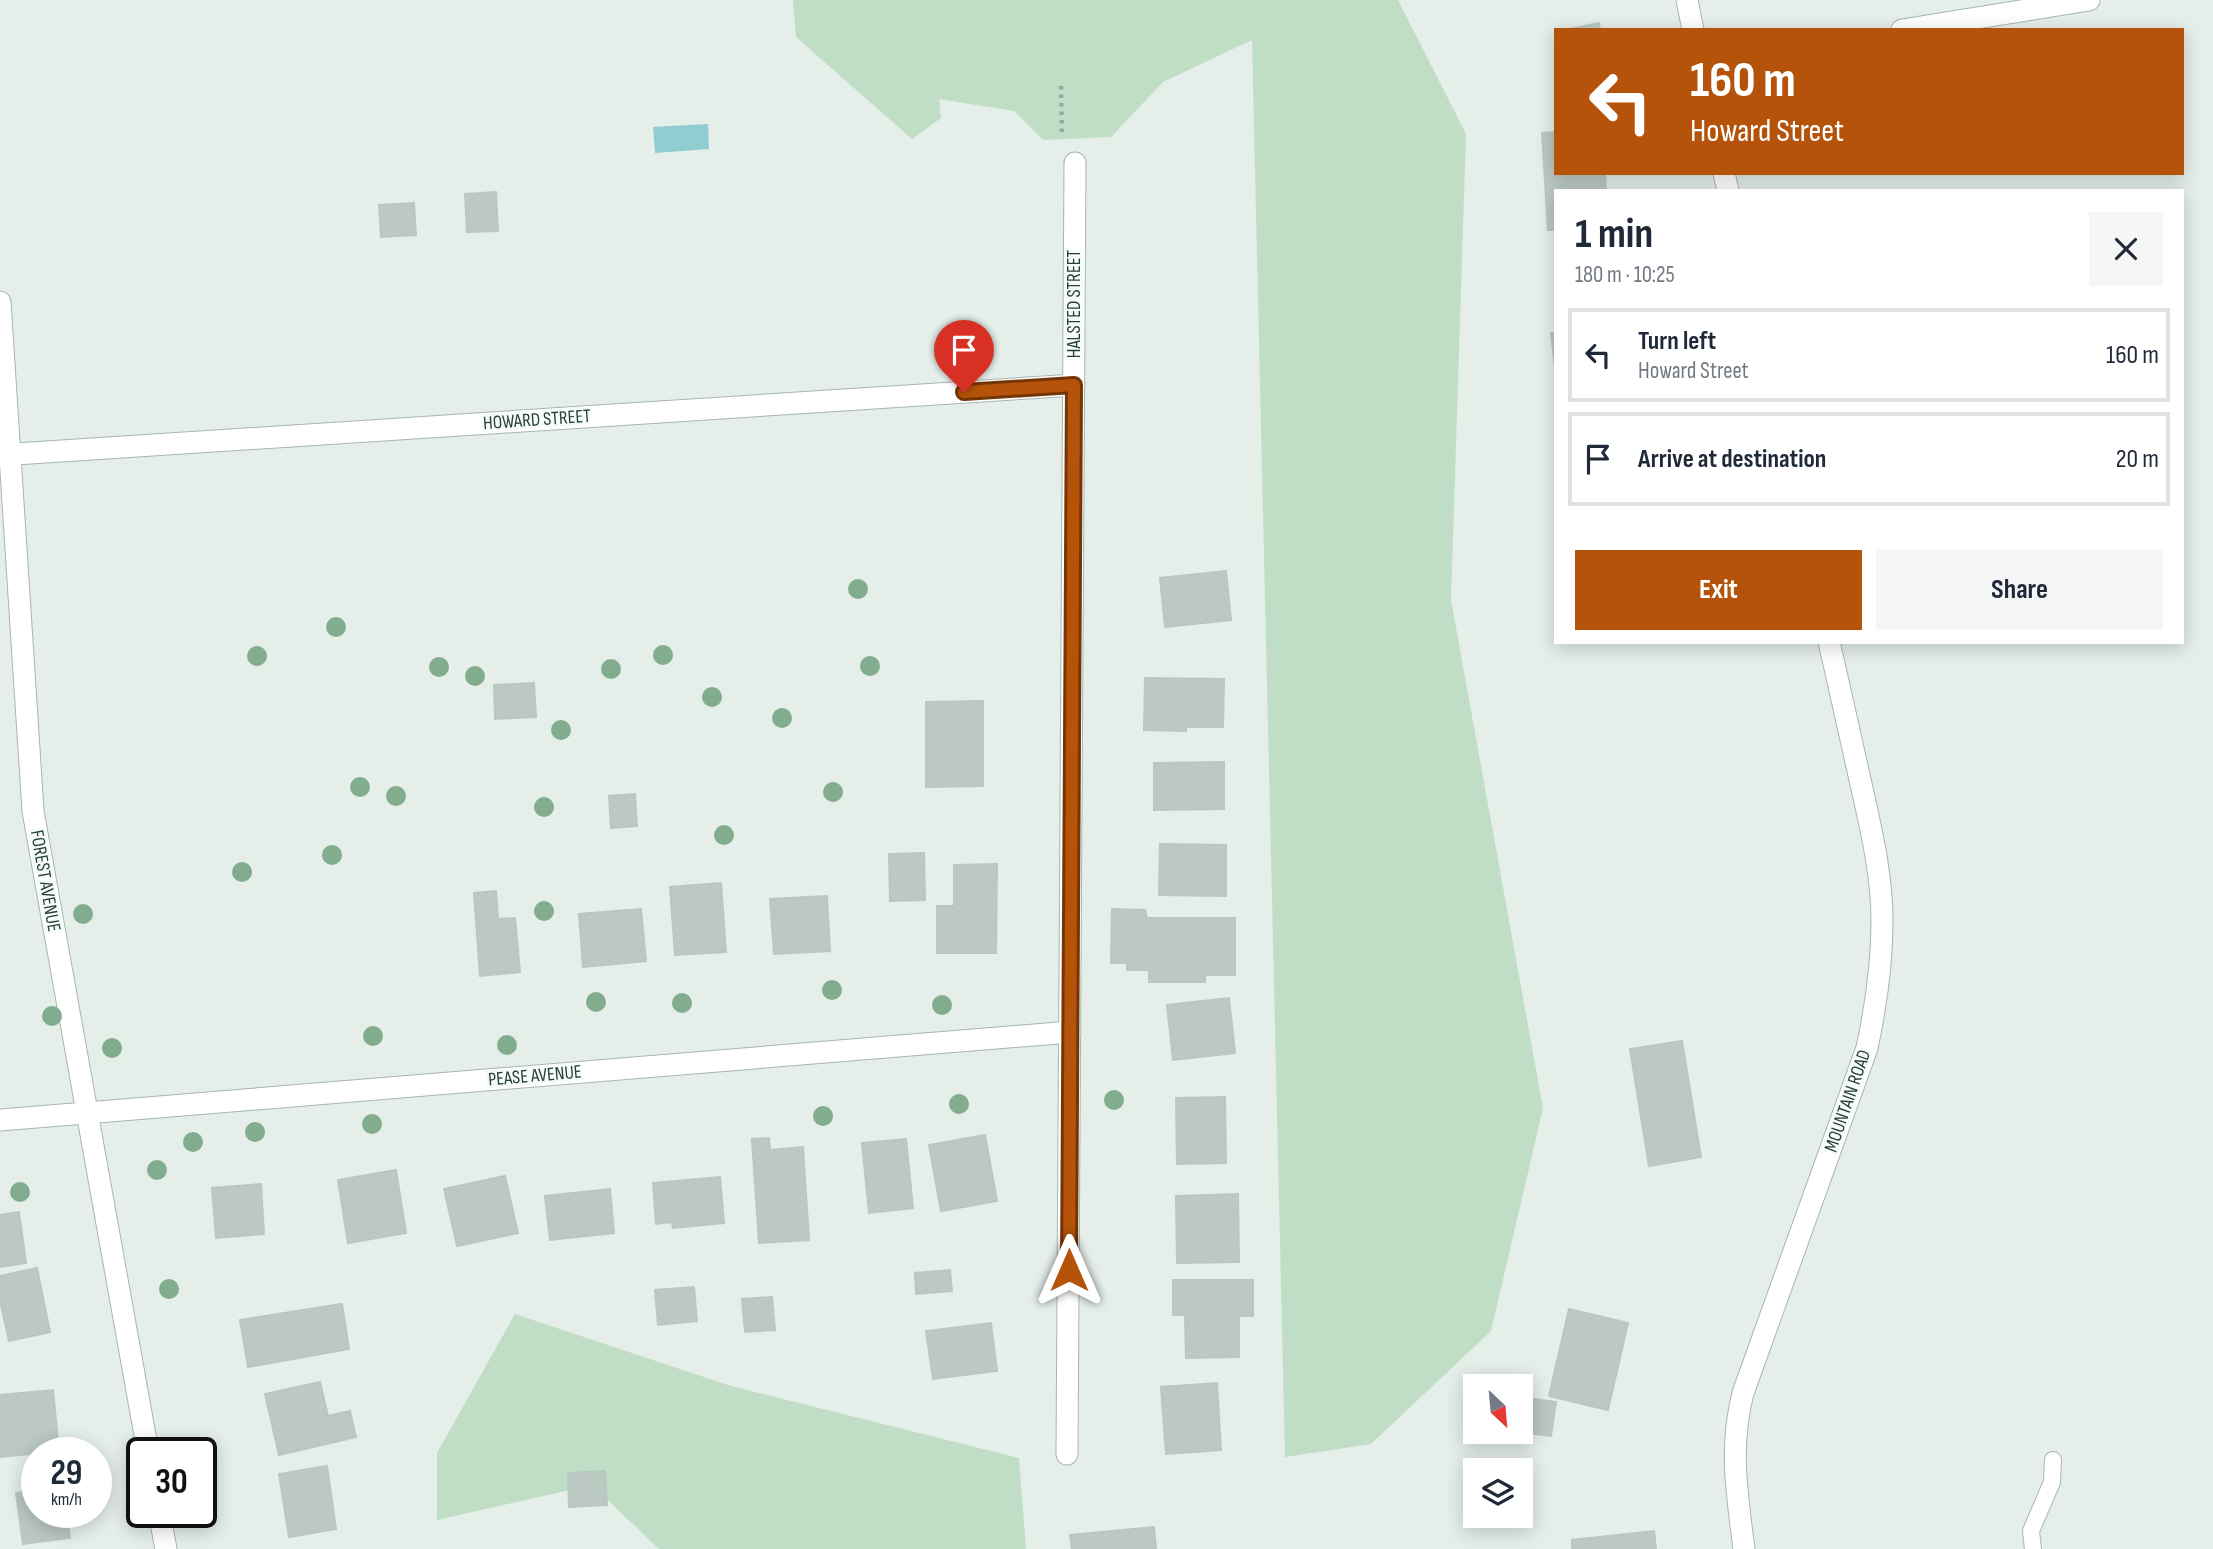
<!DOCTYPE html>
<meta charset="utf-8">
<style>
body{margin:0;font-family:"Sofia Sans Condensed",sans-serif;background:#f6f6f7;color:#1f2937;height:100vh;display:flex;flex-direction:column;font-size:26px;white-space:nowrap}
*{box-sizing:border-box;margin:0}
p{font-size:23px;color:#747a83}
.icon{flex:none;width:38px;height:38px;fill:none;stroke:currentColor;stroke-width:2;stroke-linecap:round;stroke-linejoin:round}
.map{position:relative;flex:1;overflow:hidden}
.sheet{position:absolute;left:1554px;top:189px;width:630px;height:455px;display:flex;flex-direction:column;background:#fff;border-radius:0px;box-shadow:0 4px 18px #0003}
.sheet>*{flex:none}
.banner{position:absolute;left:1554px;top:28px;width:630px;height:147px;border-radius:0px;box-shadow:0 4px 18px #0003;background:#b45309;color:#fff;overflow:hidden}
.needle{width:46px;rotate:154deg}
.buttons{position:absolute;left:1463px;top:1374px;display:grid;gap:14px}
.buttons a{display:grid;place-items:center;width:70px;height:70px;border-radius:0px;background:#fff;box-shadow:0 4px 18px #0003;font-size:35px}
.speed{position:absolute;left:21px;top:1437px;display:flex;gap:14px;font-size:35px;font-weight:700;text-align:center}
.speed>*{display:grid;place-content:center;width:91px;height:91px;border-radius:50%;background:#fff;box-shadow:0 4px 18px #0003;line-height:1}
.speed small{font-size:18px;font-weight:400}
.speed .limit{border:4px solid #111;border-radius:10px;background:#fff;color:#111}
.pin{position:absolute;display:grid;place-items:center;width:60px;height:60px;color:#fff;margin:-72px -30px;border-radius:50% 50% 50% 0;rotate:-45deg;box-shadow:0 0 7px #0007}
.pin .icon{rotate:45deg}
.me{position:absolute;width:77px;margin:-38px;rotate:0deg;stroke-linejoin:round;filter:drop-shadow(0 0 5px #0008)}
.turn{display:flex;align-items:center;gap:24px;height:147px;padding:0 21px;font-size:32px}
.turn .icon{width:91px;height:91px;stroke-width:2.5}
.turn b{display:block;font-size:49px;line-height:60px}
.round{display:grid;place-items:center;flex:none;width:74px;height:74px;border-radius:0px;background:#f6f6f7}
.summary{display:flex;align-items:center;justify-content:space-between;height:119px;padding:0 21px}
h1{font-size:42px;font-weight:700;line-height:52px}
.primary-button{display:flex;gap:14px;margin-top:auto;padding:14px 21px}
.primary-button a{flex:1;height:80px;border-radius:0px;background:#b45309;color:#fff;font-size:28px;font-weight:700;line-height:80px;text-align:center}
.primary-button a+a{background:#f6f6f7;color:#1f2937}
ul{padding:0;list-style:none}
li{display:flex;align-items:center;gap:21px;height:94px;margin:0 14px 10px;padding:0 7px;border:4px solid #e0e1e3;border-radius:0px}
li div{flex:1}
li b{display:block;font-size:26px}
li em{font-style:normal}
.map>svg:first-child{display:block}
</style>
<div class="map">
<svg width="2213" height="1549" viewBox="0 0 2213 1549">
<rect width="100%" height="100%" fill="#e5eee9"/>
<!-- green -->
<g fill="#bfdec5">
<polygon points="793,0 1398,0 1466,134 1451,600 1543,1108 1491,1331 1371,1444 1285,1457 1252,40 1163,82 1111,137 1043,140 1014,111 939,99 941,118 912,139 796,37"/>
<polygon points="515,1314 731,1386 1019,1458 1026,1549 659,1549 592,1485 437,1520 437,1453"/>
</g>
<!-- water -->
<polygon fill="#8fcdd1" points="708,124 709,149 655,153 653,127"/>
<!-- building -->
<g fill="#bbc9c2" stroke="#b8c8c0" stroke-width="2">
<polygon points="1599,23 1600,30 1565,30"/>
<polygon points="1556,132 1556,173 1605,173 1606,191 1556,191 1556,230 1548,230 1542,133"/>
<polygon points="496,192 498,231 467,232 465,194"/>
<polygon points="414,203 416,235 381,237 379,205"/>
<polygon points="1551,333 1556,333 1556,377"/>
<polygon points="1226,571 1231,620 1165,627 1160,578"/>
<polygon points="1145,678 1224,679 1223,727 1186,727 1186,731 1144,730"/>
<polygon points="534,683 536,717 495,719 494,685"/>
<polygon points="983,701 983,786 926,787 926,702"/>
<polygon points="1224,762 1224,809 1154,810 1154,763"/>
<polygon points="635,794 637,826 611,828 609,796"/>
<polygon points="1160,844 1226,845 1226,896 1159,895"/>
<polygon points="924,853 925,900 890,901 889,854"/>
<polygon points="997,864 996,953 937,953 937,906 954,906 954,865"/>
<polygon points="721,883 726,952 675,955 670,887"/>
<polygon points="496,891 498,919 515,918 520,972 480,976 474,893"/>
<polygon points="827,896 830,951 774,954 770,899"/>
<polygon points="641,909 646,961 583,967 579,914"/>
<polygon points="1112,909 1145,910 1147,918 1235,918 1235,975 1205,975 1205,982 1149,982 1149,970 1127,970 1127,963 1111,963"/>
<polygon points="1229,998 1235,1053 1173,1060 1167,1005"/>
<polygon points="1682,1041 1701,1157 1649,1166 1630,1049"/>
<polygon points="1225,1097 1226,1163 1177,1164 1176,1098"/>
<polygon points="985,1135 997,1201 941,1211 929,1145"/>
<polygon points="769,1138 770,1150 803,1147 809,1240 759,1243 752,1139"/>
<polygon points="906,1139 913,1208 869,1213 862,1143"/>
<polygon points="396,1170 406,1233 348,1243 338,1180"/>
<polygon points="505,1176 518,1233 457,1246 444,1189"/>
<polygon points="720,1177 724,1223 673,1228 672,1222 656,1224 653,1183"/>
<polygon points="261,1184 264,1234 216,1238 212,1188"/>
<polygon points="610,1189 614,1233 550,1240 545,1196"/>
<polygon points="1238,1194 1239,1262 1177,1263 1176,1196"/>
<polygon points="19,1212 26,1263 0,1267 0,1215"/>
<polygon points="37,1268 50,1332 9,1341 0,1300 0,1276"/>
<polygon points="950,1270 952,1291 916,1294 915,1273"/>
<polygon points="1173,1280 1253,1280 1253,1316 1239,1316 1239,1357 1186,1358 1185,1315 1173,1315"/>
<polygon points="694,1287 697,1321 658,1325 655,1290"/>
<polygon points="772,1297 775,1330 745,1332 742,1299"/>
<polygon points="342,1304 349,1349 248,1367 240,1320"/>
<polygon points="1569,1309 1628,1323 1608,1410 1549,1396"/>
<polygon points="991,1323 997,1371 933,1379 926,1331"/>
<polygon points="320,1382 328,1416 350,1411 356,1437 279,1455 265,1394"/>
<polygon points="1217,1383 1221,1450 1166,1454 1161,1387"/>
<polygon points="53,1390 59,1451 0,1457 0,1395"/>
<polygon points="1521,1397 1556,1402 1551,1436 1519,1432 1521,1432"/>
<polygon points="327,1466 336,1529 289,1537 279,1474"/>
<polygon points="605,1471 607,1505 569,1507 568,1473"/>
<polygon points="37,1490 37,1512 66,1512 70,1538 23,1544 16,1493"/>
<polygon points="1154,1527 1156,1549 1072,1549 1070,1535"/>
<polygon points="1654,1531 1656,1549 1572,1549 1572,1540"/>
</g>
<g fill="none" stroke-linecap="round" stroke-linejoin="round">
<defs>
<polyline id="service" points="2033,1549 2031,1531 2052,1482 2053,1460"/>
<g id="minor">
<polyline points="1687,0 1693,30"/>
<polyline points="1902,30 2089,0"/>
<polyline points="1724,173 1728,191"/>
<polyline points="0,302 33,811 148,1452"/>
<polyline points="0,455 1074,385"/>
<polyline points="0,1120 1070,1032"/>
<polyline points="1067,1454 1075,163"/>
<polyline points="159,1512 166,1549"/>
<path d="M1744,1549C1737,1493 1729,1448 1743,1393L1867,1048C1876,1006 1882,964 1882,921C1882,874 1871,829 1861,784C1850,736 1840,689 1829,642"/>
</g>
</defs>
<!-- service casing -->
<use href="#service" stroke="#a7b6b0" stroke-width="18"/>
<!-- minor casing -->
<use href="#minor" stroke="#a7b6b0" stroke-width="23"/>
<!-- path -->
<polyline stroke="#87b1a0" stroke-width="4.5" stroke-dasharray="3.5 5" stroke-linecap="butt" points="1061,86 1062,137"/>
<!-- service -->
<use href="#service" stroke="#fff" stroke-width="16"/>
<!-- minor -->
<use href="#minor" stroke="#fff" stroke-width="21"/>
</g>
<!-- trees -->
<g fill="#81ac8e">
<circle cx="858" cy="589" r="10"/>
<circle cx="336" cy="627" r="10"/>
<circle cx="663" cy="655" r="10"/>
<circle cx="257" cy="656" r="10"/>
<circle cx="870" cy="666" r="10"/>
<circle cx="439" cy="667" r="10"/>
<circle cx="611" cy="669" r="10"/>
<circle cx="475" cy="676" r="10"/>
<circle cx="712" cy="697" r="10"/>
<circle cx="782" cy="718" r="10"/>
<circle cx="561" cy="730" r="10"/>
<circle cx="360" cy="787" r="10"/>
<circle cx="833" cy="792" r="10"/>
<circle cx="396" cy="796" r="10"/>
<circle cx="544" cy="807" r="10"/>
<circle cx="724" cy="835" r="10"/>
<circle cx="332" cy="855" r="10"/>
<circle cx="242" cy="872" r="10"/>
<circle cx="544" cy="911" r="10"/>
<circle cx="83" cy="914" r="10"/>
<circle cx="832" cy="990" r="10"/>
<circle cx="596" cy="1002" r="10"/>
<circle cx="682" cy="1003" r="10"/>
<circle cx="942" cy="1005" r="10"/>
<circle cx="52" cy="1016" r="10"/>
<circle cx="373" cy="1036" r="10"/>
<circle cx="507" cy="1045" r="10"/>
<circle cx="112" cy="1048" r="10"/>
<circle cx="1114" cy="1100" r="10"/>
<circle cx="959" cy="1104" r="10"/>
<circle cx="823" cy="1116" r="10"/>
<circle cx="372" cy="1124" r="10"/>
<circle cx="255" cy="1132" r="10"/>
<circle cx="193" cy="1142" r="10"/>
<circle cx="157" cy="1170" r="10"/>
<circle cx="20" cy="1192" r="10"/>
<circle cx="169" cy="1289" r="10"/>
</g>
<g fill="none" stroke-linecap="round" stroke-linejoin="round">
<defs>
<polyline id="route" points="964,392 1074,385 1069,1270"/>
</defs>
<!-- route casing -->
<use href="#route" stroke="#753606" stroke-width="18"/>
<!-- route -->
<use href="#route" stroke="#b45309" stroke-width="12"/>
</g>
<g text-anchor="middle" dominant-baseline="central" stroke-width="6" stroke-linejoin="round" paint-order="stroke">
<!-- street labels -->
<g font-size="19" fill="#244036" stroke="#f6faf8">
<text transform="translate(1074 304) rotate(-90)">HALSTED STREET</text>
<text transform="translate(537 420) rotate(-4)">HOWARD STREET</text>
<text transform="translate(45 881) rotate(80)">FOREST AVENUE</text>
<text transform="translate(535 1076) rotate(-5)">PEASE AVENUE</text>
<text transform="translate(1848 1101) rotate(-71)">MOUNTAIN ROAD</text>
</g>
</g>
</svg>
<div class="buttons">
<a><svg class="needle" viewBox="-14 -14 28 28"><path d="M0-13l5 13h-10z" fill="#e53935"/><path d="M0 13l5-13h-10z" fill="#747a83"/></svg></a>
<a><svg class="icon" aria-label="layers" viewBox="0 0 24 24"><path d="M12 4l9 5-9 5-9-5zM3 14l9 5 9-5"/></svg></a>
</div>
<div class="speed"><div>29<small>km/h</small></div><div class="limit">30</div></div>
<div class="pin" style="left:964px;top:392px;background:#d93025"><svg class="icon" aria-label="arrive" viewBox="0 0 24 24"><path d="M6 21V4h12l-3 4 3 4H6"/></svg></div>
<svg class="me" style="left:1069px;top:1270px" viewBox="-20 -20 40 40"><path d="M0-17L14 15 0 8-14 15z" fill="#b45309" stroke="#fff" stroke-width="4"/></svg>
<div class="banner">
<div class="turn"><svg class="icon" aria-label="left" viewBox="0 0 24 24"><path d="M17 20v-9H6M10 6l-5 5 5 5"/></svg><div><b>160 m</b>Howard Street</div></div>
</div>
<section class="sheet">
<div class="summary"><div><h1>1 min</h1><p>180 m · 10:25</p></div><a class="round"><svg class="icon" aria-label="close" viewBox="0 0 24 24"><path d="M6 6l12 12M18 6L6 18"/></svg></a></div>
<ul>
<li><svg class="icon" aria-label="left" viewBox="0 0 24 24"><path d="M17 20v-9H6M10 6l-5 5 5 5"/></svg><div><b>Turn left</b><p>Howard Street</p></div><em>160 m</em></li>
<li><svg class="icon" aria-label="arrive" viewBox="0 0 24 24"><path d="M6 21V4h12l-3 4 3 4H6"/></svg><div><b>Arrive at destination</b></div><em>20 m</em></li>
</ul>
<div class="primary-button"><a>Exit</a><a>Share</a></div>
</section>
</div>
